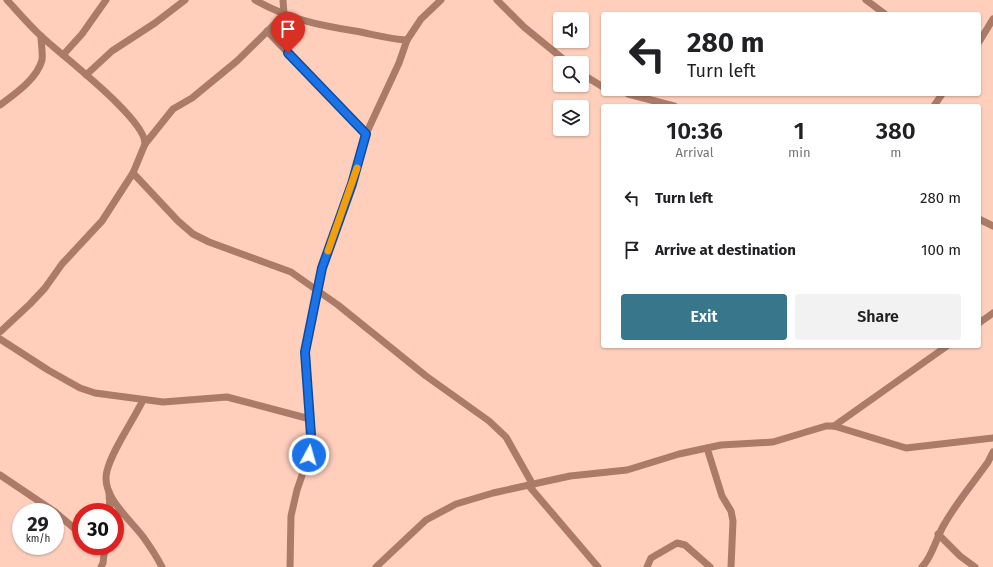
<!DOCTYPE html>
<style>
body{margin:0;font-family:"Fira Sans",sans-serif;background:#f2f2f2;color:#202124;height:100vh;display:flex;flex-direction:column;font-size:15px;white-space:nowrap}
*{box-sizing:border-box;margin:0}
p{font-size:13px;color:#757577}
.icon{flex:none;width:22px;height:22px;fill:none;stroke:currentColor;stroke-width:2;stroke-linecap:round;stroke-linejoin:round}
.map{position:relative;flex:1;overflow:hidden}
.side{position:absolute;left:601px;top:104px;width:380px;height:244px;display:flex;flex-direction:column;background:#fff;border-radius:4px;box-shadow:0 1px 3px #0004}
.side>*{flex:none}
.hud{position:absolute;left:601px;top:12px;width:380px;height:84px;border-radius:4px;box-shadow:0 1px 3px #0004;background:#fff;color:#202124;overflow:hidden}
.tools{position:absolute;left:553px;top:12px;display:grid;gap:8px}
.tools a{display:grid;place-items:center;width:36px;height:36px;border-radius:4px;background:#fff;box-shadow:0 1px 3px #0004;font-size:20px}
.speed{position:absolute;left:12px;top:503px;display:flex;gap:8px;font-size:20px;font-weight:700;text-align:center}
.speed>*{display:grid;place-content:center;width:52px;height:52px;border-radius:50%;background:#fff;box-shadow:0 1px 3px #0004;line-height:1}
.speed small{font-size:10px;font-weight:400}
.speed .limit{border:6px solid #d22;background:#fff;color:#111}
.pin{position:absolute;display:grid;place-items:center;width:34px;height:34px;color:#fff;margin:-41px -17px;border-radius:50% 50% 50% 0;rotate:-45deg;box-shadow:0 0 4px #0007}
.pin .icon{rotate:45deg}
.me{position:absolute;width:44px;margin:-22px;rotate:6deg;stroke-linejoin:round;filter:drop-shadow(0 0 3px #0008)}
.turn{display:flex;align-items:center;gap:14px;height:84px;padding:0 20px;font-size:18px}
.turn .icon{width:52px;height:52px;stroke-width:2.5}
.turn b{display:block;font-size:28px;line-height:34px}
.eta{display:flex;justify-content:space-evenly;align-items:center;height:68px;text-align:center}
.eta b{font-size:24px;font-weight:600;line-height:28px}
.button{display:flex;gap:8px;margin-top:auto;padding:8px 20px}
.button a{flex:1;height:46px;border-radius:4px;background:#38768c;color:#fff;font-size:16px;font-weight:600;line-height:46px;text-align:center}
.button a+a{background:#f2f2f2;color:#202124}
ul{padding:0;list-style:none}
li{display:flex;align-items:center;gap:12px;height:52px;padding:0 20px}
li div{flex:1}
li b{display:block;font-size:15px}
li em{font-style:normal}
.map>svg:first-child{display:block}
</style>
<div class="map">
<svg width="993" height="567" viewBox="0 0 993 567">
<rect width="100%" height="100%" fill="#ffcfbc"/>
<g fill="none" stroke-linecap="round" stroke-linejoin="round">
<!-- street -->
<g stroke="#ab7b67" stroke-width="7">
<path d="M7,0C18,12 29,25 41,36C61,55 146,119 145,144"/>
<path d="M255,0C289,19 317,25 355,31C372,34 389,39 407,40"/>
<polyline points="497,0 524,27 568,63"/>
<polyline points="866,0 885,14"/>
<polyline points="267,31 366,134"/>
<polyline points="979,42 993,19"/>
<polyline points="63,55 82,34 106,0"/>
<polyline points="582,74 603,87"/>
<polyline points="86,75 112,51 155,23 185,0"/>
<polyline points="628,94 674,106"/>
<path d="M0,105C15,94 37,79 42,60C43,53 41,43 41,36"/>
<polyline points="934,106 942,94"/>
<polyline points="133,173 178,221 193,234 209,242 291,272 338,305 426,376 489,421 506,437 533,485"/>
<polyline points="979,219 993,226"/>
<polyline points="979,323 993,313"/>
<polyline points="0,332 30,304 45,288 62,264 102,221 133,173 145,144 173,109 192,98 237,61 284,15 283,0"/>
<polyline points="0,339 48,370 80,388 95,393 163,402 227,397 310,419"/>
<path d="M143,400C133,421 112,450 107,471C100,496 131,520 144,538C151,548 157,557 162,567"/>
<polyline points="834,426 947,346"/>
<polyline points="707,448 722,496 731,511 733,521 731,567"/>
<polyline points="0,475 55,512"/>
<polyline points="529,486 598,567"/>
<polyline points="109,492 110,512"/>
<polyline points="55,512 81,534"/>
<polyline points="938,534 960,556 975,567"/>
<polyline points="97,546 105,552"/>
<polyline points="101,567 103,563 105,546"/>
<polyline points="290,567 291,516 297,490 309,455 311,435 305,352 322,268 352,184 366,134 399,63 407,40 421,19 441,0"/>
<polyline points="376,567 426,520 456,504 493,493 570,476 627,470 679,454 721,445 773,442 826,426 834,426 906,448 993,438"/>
<polyline points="647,567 651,558 677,543 685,545 710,567"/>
<path d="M922,567C933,556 936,537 945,523C957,502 974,482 988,462L993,452"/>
</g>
</g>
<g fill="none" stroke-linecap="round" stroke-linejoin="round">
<defs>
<polyline id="route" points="288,53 366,134 352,184 322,268 305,352 311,435 309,455"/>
</defs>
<!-- route casing -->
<use href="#route" stroke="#114b97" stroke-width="10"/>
<!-- route -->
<use href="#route" stroke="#1a73e8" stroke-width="7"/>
<!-- slow -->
<polyline stroke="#f59e0b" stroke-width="7" points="328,251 357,168"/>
</g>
</svg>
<div class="tools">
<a><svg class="icon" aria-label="sound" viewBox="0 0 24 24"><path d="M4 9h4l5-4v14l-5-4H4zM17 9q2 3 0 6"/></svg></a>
<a><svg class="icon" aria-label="search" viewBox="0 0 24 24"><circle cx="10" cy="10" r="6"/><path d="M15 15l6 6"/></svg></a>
<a><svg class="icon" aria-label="layers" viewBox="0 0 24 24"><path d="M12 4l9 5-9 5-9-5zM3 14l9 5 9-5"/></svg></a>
</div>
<div class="speed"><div>29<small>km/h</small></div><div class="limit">30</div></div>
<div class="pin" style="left:288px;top:53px;background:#d93025"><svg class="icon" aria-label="arrive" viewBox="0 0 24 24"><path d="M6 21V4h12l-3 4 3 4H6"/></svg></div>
<svg class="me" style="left:309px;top:455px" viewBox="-20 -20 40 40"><circle r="17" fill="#1a73e8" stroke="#fff" stroke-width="3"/><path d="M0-11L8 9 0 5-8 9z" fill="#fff"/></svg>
<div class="hud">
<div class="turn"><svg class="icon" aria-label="left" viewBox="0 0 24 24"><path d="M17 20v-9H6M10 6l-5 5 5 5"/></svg><div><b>280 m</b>Turn left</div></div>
</div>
<section class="side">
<div class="eta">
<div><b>10:36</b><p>Arrival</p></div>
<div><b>1</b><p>min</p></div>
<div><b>380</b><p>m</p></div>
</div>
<ul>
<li><svg class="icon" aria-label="left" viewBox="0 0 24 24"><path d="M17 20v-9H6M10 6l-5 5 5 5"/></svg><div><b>Turn left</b></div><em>280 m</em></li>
<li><svg class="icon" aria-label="arrive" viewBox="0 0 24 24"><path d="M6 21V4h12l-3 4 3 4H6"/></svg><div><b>Arrive at destination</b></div><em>100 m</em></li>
</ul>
<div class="button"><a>Exit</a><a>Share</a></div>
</section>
</div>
